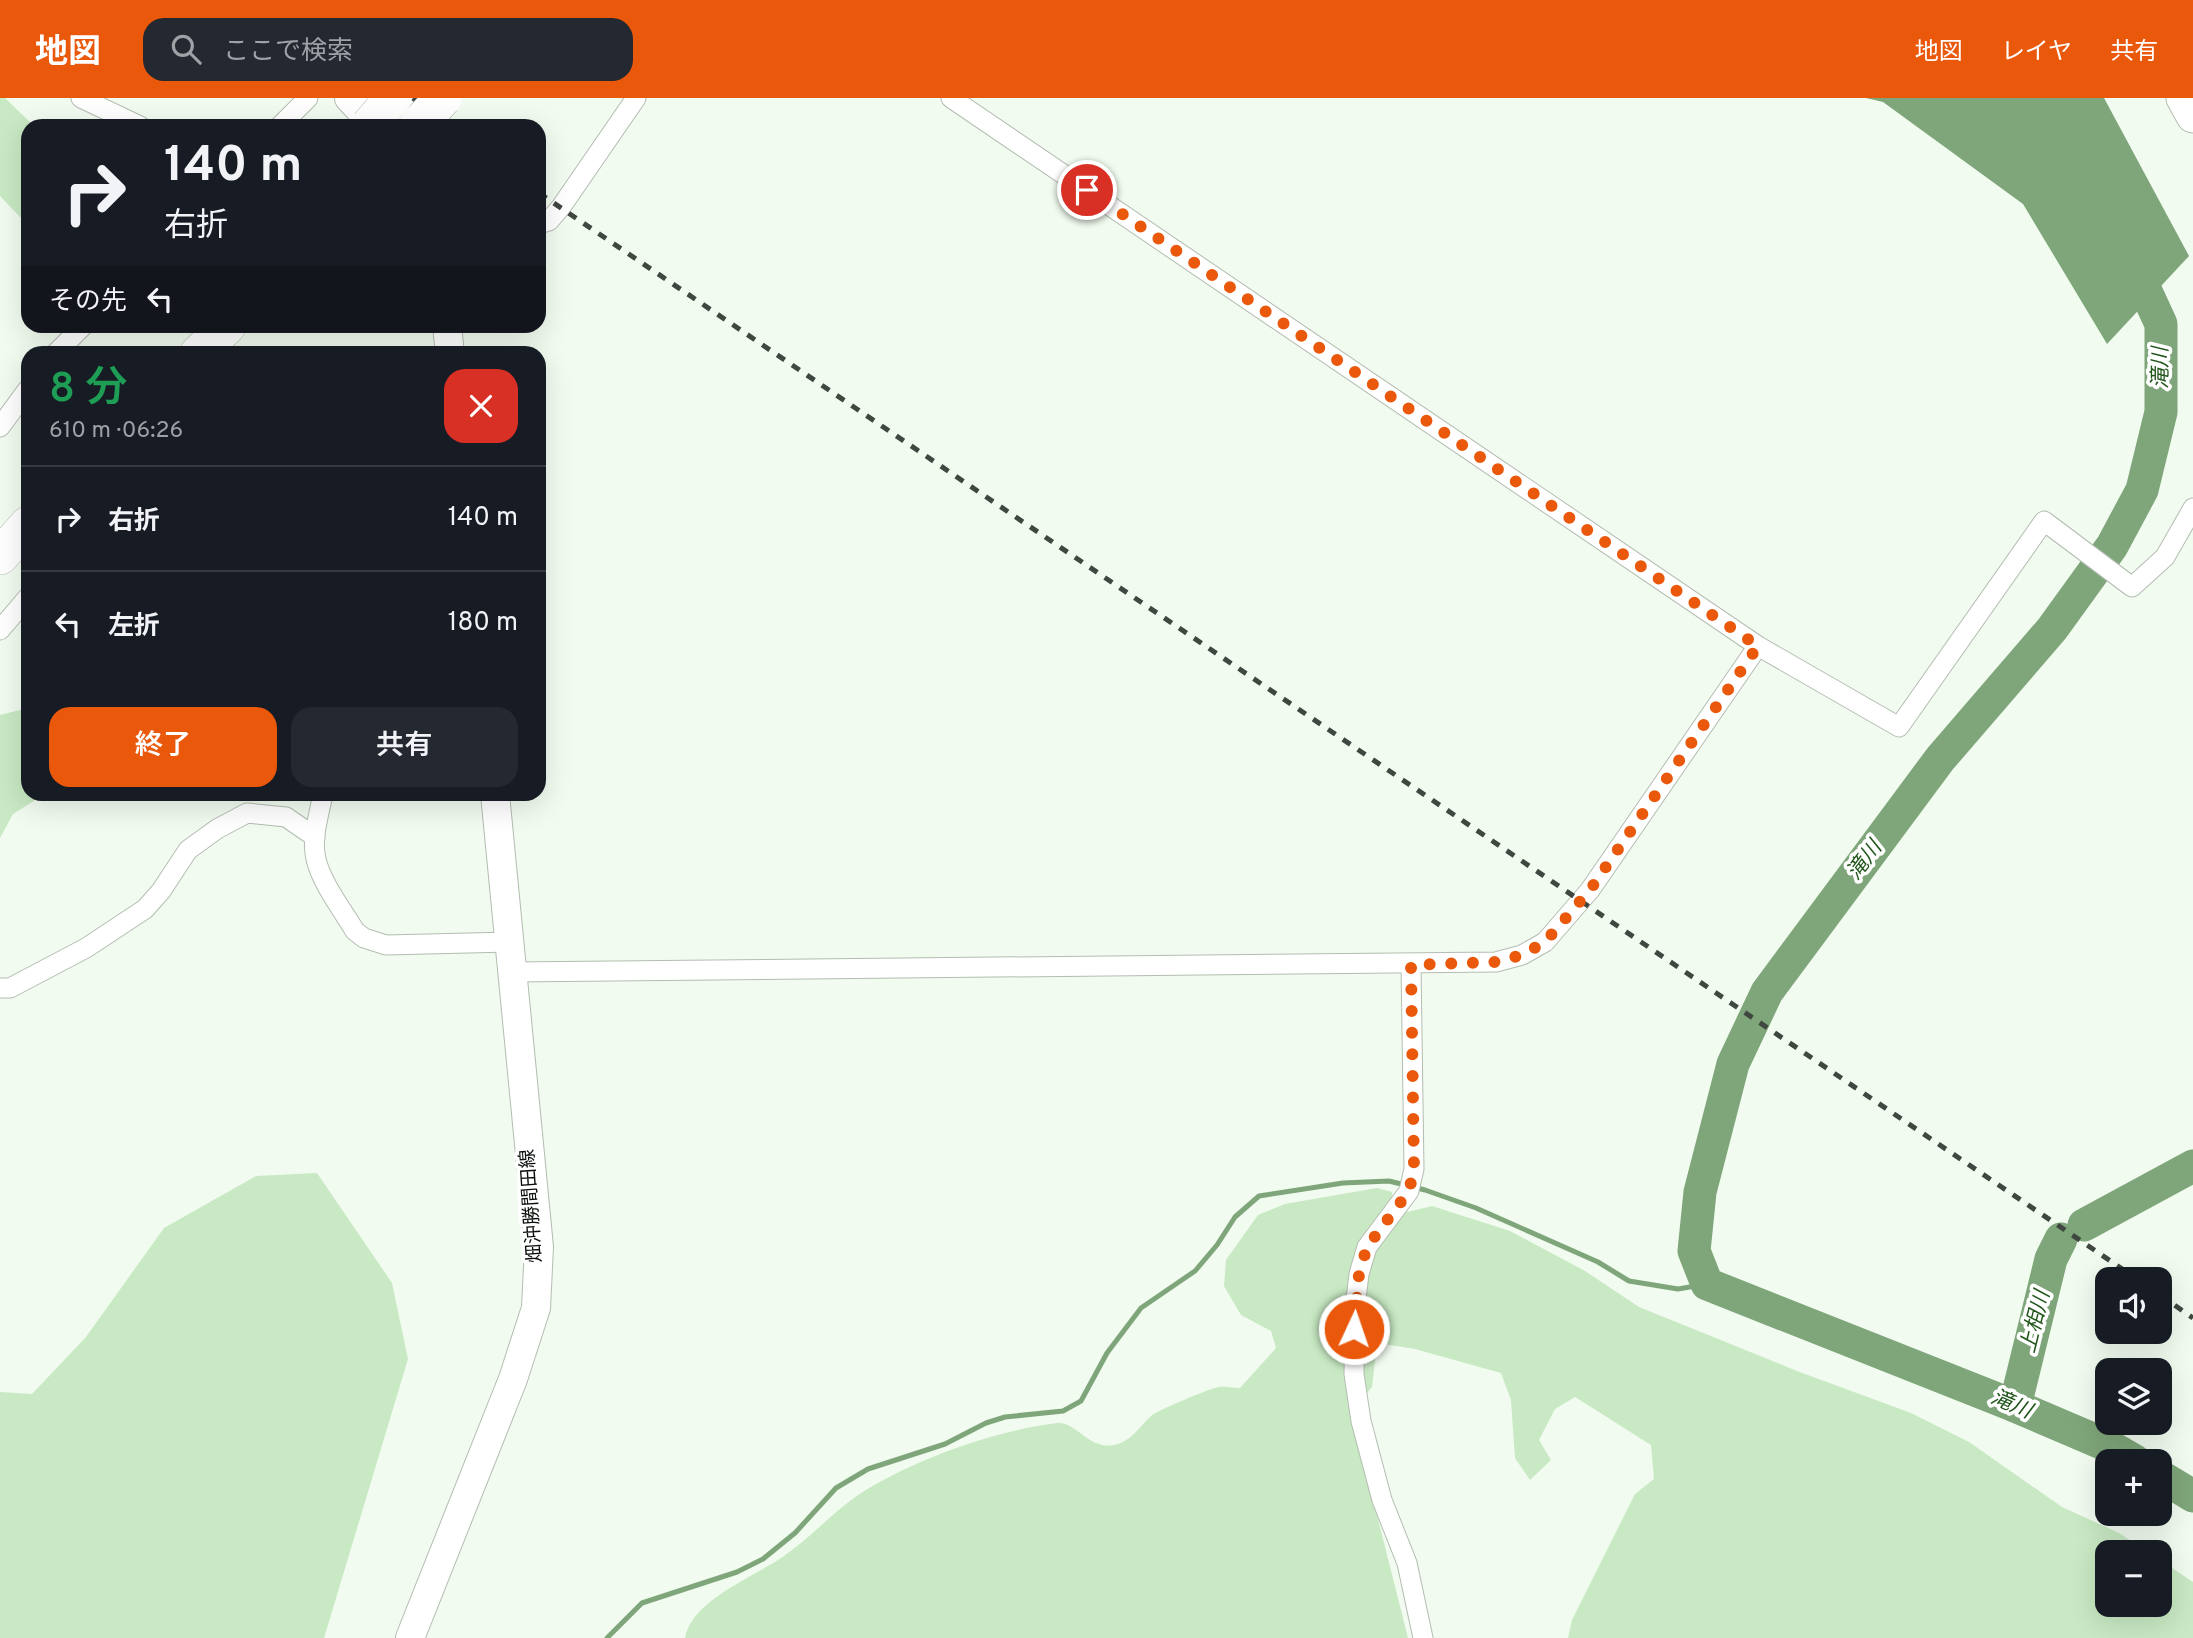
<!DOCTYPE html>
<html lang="ja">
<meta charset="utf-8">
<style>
body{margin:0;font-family:Overpass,"Noto Sans JP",sans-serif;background:#242831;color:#f1f3f6;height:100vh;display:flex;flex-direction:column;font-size:26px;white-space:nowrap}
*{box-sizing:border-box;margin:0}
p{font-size:23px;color:#9ea1a6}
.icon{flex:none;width:38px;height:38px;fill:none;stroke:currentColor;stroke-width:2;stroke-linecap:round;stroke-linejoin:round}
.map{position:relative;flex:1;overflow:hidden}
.side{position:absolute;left:21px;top:248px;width:525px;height:455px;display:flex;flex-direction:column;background:#171b24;border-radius:21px;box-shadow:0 7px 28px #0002}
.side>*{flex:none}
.hud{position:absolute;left:21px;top:21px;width:525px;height:214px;border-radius:21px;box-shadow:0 7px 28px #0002;background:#171b24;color:#f1f3f6;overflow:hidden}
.buttons{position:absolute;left:2095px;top:1169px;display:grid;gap:14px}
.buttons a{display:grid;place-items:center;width:77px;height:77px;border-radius:14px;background:#171b24;box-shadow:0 7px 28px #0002;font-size:35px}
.pin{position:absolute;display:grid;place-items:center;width:60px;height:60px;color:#fff;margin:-30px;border:4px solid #fff;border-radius:50%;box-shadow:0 2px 7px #0007}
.me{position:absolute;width:77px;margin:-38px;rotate:3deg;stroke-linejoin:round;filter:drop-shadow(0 0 5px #0008)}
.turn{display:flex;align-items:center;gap:24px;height:147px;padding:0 28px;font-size:32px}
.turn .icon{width:91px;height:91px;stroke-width:2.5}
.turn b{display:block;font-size:49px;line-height:60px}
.then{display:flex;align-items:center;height:66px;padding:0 28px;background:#0003;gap:14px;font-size:26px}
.round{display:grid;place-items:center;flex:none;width:74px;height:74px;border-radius:21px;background:#242831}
.headline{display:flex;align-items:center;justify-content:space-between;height:119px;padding:0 28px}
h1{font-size:42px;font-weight:600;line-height:52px;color:#1e9e55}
.cta{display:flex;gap:14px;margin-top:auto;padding:14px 28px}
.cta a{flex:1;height:80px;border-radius:21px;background:#ea580c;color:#fff;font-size:28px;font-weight:600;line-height:80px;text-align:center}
.cta a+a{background:#242831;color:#f1f3f6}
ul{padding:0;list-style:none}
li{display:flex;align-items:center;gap:21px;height:105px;padding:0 28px;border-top:2px solid #363941}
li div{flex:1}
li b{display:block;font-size:26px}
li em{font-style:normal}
header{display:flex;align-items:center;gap:42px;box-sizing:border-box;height:98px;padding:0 35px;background:#ea580c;color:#fff}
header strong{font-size:33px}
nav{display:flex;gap:38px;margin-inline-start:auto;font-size:24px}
.search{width:490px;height:63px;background:#242831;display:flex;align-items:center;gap:18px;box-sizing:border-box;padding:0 24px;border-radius:21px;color:#9ea1a6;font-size:26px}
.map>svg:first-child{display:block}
</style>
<header>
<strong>地図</strong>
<div class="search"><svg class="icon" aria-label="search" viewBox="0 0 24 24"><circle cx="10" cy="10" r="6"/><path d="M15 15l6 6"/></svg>ここで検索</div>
<nav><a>地図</a><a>レイヤ</a><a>共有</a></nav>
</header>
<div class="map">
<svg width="2193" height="1540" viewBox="0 0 2193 1540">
<rect width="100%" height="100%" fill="#f1fbef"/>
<!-- green -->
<g fill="#c8e9c3">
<polygon points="0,0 5,0 34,28 28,28 28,122 22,121 0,98"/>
<polygon points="28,610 28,696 43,697 13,716 0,740 0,617"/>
<polygon points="317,1075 392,1185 408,1261 324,1540 0,1540 0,1294 32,1296 86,1239 164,1130 256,1078"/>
<path d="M1377,1090L1392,1094V1106L1408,1114L1432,1108L1510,1133L1585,1173L1639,1209L1797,1273L1911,1315L1969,1344L2062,1409L2119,1435L2148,1454H2107V1507H2160V1462L2193,1484V1540H1568L1572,1522L1635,1396L1654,1381L1651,1347L1575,1299L1555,1311L1539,1342L1551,1362L1530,1382L1515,1360L1511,1302L1501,1275L1415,1251L1377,1245L1372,1289L1351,1314L1408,1540H685C692,1501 755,1479 784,1458C810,1440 832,1415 858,1397C912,1362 993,1333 1057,1325C1076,1323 1089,1352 1114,1347C1131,1344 1140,1328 1151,1318C1158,1312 1211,1290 1219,1289C1226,1288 1234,1290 1240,1290L1276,1250L1271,1233L1241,1217L1224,1188L1226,1162L1258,1117L1285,1106Z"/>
</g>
<!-- water -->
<polygon fill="#7fa67a" points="1866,0 2104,0 2189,158 2107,246 2023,106 1883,4"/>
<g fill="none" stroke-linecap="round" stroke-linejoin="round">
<!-- stream -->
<polyline stroke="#7fa67a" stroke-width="5" points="607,1540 642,1505 737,1474 763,1461 795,1435 836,1390 868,1371 945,1346 986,1325 1005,1319 1063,1313 1081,1303 1107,1255 1141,1210 1195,1173 1217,1147 1235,1119 1259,1098 1343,1085 1389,1083 1425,1092 1476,1110 1598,1164 1629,1183 1678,1191 1707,1186"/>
<!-- river -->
<g stroke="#7fa67a" stroke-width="33">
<polyline points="2131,161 2161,226 2161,314 2142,392 2112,448 2052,531 1940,661 1767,894 1733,966 1700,1094 1694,1153 1707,1186 2015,1308 2111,1349 2135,1363"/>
<polyline points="2084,1127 2193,1068"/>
<polyline points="2015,1308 2051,1161 2061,1141"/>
<polyline points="2160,1378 2193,1398"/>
</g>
<defs>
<g id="minor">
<polyline points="81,0 140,28"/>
<polyline points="951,0 1758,548 1899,629 2044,423 2132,489 2165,459 2193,410"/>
<polyline points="280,28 308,0"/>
<polyline points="539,126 549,123 561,109 636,0"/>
<polyline points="55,256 83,228"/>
<polyline points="0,329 28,291"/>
<polyline points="0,532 28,499"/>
<path d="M323,696C319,717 311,741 316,761C321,784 343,813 355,833L364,840L386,847L510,844"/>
<polyline points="1411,867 1414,1071 1409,1093 1367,1149 1359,1176 1355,1209 1354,1276 1361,1323 1382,1402 1407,1465 1423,1540"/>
<polyline points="512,874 1496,864 1522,857 1545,844 1590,792 1758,548"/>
<polyline points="0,890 10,890 86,850 145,811 161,793 188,752 217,731 247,715 286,719 315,739"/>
</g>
<g id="secondary">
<polyline points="349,0 375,28"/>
<polyline points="447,228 450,256"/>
<polyline points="410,1540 513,1281 536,1210 539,1149 495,696"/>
</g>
<polyline id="trunk" points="2183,0 2193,18"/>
<g id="motorway">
<polyline points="198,256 227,228"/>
<polyline points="0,458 28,427"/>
</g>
</defs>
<!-- minor casing -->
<use href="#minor" stroke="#b3bdb1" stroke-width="21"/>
<!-- secondary casing -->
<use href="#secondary" stroke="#b3bdb1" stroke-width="30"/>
<!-- trunk casing -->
<use href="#trunk" stroke="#b3bdb1" stroke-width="35"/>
<!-- motorway casing -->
<use href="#motorway" stroke="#b3bdb1" stroke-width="38"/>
<!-- minor -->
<use href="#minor" stroke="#fff" stroke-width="19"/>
<!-- secondary -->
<use href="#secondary" stroke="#fff" stroke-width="28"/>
<!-- trunk -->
<use href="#trunk" stroke="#fff" stroke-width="33"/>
<!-- motorway -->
<use href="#motorway" stroke="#fff" stroke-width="37"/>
<!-- rail -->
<g stroke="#404640" stroke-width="5" stroke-dasharray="9 9" stroke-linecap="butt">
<polyline points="413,0 447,28"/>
<polyline points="539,95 2137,1181"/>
<polyline points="2160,1197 2193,1220"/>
</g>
<defs>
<g id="motorway-bridge">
<polyline points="369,28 393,0"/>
<polyline points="417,28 443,0"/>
</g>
</defs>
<!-- motorway-bridge casing -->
<use href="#motorway-bridge" stroke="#b3bdb1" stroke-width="38" stroke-linecap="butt"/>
<!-- motorway-bridge -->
<use href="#motorway-bridge" stroke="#fff" stroke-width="37"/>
</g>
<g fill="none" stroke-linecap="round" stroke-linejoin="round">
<!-- route -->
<polyline stroke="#ea580c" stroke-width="12" stroke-dasharray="0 21.6" points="1087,92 1758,548 1590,792 1545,844 1522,857 1496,864 1411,867 1414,1071 1409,1093 1367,1149 1359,1176 1354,1231"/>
</g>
<g text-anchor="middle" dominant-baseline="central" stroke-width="7" stroke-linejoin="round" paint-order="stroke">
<!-- street labels -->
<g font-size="19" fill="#0b0f0b" stroke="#fff">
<text transform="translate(532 1108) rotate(-94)">畑沖勝間田線</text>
</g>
<!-- water labels -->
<g font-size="21" font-style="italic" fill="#22571c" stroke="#fff">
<text transform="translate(2161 270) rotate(-90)">滝川</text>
<text transform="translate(1865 763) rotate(-53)">滝川</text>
<text transform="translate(2036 1224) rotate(-76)">上相川</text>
<text transform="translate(2011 1307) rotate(23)">滝川</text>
</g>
</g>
</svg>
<div class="buttons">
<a><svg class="icon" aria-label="sound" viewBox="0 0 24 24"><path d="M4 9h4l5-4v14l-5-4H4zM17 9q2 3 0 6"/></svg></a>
<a><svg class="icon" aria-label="layers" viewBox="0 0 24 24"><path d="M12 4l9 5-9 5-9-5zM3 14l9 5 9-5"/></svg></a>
<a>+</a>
<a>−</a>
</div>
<div class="pin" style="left:1087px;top:92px;background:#d93025"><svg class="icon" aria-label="arrive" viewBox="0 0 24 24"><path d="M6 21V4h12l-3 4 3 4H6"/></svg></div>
<svg class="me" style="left:1354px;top:1231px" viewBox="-20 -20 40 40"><circle r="17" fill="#ea580c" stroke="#fff" stroke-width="3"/><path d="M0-11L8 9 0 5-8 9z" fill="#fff"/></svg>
<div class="hud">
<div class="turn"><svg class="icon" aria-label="right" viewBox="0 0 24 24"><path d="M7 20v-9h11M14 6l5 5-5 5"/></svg><div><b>140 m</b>右折</div></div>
<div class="then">その先<svg class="icon" aria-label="left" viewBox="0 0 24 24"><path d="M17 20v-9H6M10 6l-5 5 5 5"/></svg></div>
</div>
<section class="side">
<div class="headline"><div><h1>8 分</h1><p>610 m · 06:26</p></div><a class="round" style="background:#d93025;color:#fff"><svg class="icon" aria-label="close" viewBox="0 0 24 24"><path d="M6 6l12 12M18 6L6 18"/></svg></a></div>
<ul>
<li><svg class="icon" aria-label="right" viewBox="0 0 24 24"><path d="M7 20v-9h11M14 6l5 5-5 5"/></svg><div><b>右折</b></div><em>140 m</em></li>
<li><svg class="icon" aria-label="left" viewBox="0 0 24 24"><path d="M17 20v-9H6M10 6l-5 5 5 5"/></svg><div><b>左折</b></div><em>180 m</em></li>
</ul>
<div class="cta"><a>終了</a><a>共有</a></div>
</section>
</div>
